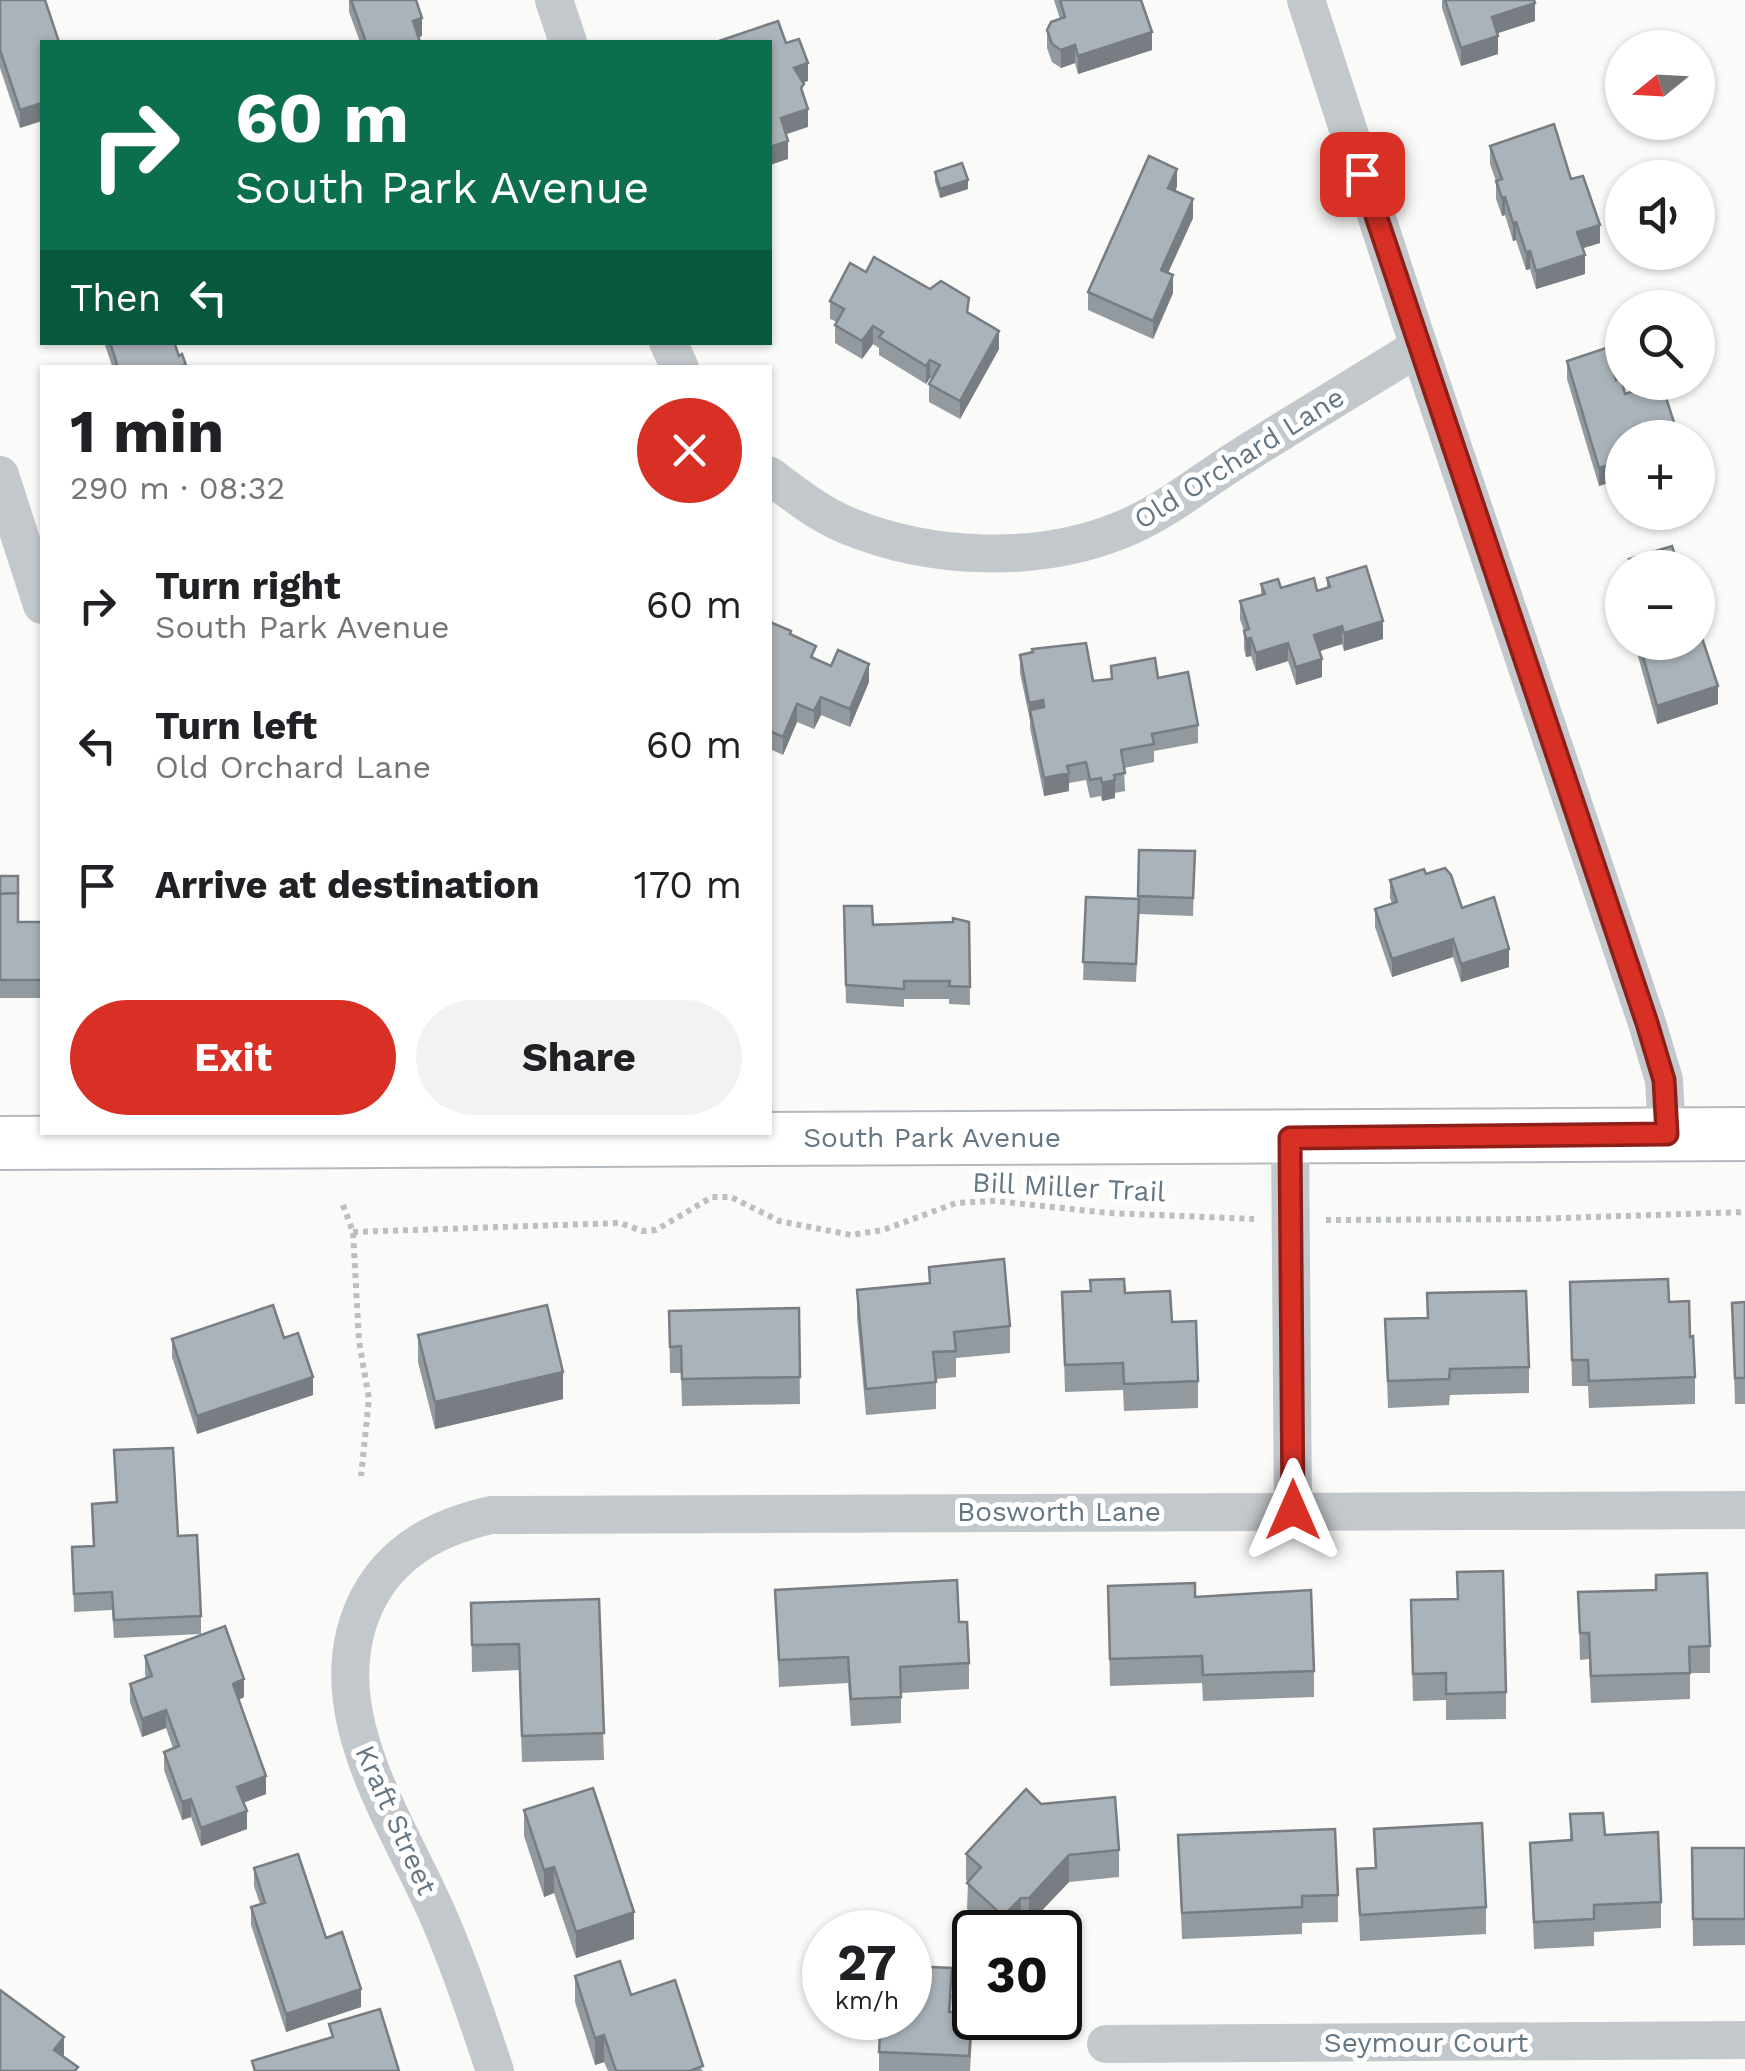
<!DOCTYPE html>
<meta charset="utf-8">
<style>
body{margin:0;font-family:"Work Sans",sans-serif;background:#f2f2f2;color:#202124;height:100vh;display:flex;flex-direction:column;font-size:38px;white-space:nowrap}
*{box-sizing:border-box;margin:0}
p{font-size:32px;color:#757577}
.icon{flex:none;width:55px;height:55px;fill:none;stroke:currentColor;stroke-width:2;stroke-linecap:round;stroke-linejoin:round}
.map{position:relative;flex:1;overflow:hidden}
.details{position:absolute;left:40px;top:365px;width:732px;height:770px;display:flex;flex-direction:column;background:#fff;border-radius:0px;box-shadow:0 2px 8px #0004}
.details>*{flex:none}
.banner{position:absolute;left:40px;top:40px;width:732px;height:305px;border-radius:0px;box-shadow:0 2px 8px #0004;background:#0b6e4f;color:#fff;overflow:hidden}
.needle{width:65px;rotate:252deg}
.fabs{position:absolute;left:1605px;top:30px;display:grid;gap:20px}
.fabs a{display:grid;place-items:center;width:110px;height:110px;border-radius:50%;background:#fff;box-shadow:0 2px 8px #0004;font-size:50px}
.speed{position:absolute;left:802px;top:1910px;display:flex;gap:20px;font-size:50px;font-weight:700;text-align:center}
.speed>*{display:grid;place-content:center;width:130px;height:130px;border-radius:50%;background:#fff;box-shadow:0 2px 8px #0004;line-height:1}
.speed small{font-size:25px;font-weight:400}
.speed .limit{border:5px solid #111;border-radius:15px;background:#fff;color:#111}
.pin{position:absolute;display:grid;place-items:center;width:85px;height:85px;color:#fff;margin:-42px;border-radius:20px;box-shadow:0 5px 15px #0006}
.me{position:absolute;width:110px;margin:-55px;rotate:0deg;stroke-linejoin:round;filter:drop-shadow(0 0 8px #0008)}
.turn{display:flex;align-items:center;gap:35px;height:210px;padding:0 30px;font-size:45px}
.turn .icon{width:130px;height:130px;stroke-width:2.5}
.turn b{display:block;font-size:70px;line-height:85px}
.then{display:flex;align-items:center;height:95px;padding:0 30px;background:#0003;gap:20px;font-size:38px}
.round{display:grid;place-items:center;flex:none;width:105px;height:105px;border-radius:52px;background:#f2f2f2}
.summary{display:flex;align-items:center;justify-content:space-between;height:170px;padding:0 30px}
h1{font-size:60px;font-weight:700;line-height:75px}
.primary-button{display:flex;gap:20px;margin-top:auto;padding:20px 30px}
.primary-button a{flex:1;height:115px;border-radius:60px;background:#d93025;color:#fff;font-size:40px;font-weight:700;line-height:115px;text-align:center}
.primary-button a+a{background:#f2f2f2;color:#202124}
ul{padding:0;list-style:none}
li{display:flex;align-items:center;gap:30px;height:140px;padding:0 30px}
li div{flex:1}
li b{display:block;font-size:38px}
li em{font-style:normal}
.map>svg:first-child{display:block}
</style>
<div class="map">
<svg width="1745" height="2071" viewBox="0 0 1745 2071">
<rect width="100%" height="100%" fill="#fafaf8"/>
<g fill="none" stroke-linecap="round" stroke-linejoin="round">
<defs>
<polyline id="secondary" points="0,1143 1745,1134"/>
</defs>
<!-- secondary casing -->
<use href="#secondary" stroke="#b3babf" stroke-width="56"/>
<!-- path -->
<g stroke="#bbbfc2" stroke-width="6" stroke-dasharray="5 5" stroke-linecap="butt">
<polyline points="343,1205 353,1232 359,1341 369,1399 361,1476"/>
<polyline points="1326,1220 1533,1219 1745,1212"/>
<polyline points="353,1232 620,1223 642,1231 656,1230 712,1197 731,1197 779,1221 851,1235 883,1230 956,1203 995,1201 1109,1213 1254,1219"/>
</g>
<!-- minor -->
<g stroke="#c3c8cc" stroke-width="38">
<polyline points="554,0 568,42"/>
<polyline points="1306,0 1419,347 1647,1023 1664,1080 1667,1134"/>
<polyline points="668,342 680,368"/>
<polyline points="0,475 42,605"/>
<path d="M770,476C794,494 818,513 846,525C930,560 1037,564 1121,530C1166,512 1203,480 1244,455C1302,418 1361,383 1419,347"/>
<polyline points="1290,1138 1293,1510"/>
<polyline points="1106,2044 1745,2040"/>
<path d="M495,2071C478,2020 461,1969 440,1920C398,1821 312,1705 369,1597C395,1549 439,1527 491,1515L1745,1510"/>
</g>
<!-- secondary -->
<use href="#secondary" stroke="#fff" stroke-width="52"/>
</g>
<!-- wall -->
<g fill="#929a9f">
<polygon points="0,0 45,0 20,128 0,68"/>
<polygon points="349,0 416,0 422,36 419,37 420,42 360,42 349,12"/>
<polygon points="1054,0 1141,0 1152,50 1078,74 1075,63 1061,68 1052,62 1047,48 1047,30 1060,19"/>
<polygon points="1442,0 1534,0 1535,21 1498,33 1498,54 1461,66 1442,8"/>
<polygon points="1490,146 1571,179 1600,243 1583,248 1585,274 1536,289 1530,269 1526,270 1516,240 1513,241 1505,215 1502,216 1496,199 1496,181 1490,164"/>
<polygon points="935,172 968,189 940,198 935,181"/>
<polygon points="1177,187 1175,191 1193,218 1168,273 1173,293 1153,339 1088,310 1088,292"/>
<polygon points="866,272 969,314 999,349 960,419 929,402 929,384 932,379 930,378 926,384 879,355 879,348 873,344 862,359 835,343 835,325 837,322 830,319 830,301"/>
<polygon points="104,342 174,342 179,356 186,368 112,366"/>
<polygon points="1567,361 1616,380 1625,394 1599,486 1567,379"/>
<polygon points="1327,578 1383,639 1344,651 1342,644 1319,651 1322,677 1296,685 1288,661 1256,671 1251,656 1246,657 1244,649 1244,631 1240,619 1240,601 1261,595 1261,584 1281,588 1317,591 1327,588"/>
<polygon points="770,622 791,635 816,659 869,682 850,727 821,715 814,729 797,722 783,755 770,749"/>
<polygon points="1634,642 1698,642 1704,644 1718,704 1657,724"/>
<polygon points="1020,655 1093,681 1111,679 1111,666 1158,678 1198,725 1198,743 1154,751 1154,762 1124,768 1125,791 1115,793 1115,798 1102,801 1101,796 1090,798 1086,780 1069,783 1069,791 1044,796 1030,728 1030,720 1020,673"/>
<polygon points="1139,850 1195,851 1193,916 1139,914 1136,982 1083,980 1086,897 1138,899"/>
<polygon points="1426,874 1462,908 1509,967 1461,982 1453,957 1392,977 1375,927 1375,909 1392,904 1390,898 1390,880"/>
<polygon points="0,876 18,922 42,922 42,998 0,998"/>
<polygon points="969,922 970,1005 949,1004 949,999 904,999 904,1007 846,1003 844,924"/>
<polygon points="929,1267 1010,1326 1010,1353 956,1358 956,1377 936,1379 936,1409 866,1415 857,1317 857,1290 929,1284"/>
<polygon points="1570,1282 1690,1337 1695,1377 1695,1404 1589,1408 1588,1386 1572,1386"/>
<polygon points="1062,1292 1125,1293 1172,1322 1198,1381 1198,1408 1124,1411 1123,1390 1065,1392"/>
<polygon points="1745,1302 1745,1404 1735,1404 1732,1303"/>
<polygon points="799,1308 800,1404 682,1406 681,1373 670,1373 669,1311"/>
<polygon points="1385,1319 1529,1367 1529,1393 1450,1395 1449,1405 1388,1408"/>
<polygon points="418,1335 563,1399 435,1429 418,1362"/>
<polygon points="284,1338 313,1395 197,1434 172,1357 172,1339"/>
<polygon points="114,1450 178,1536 201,1616 201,1634 114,1638 112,1610 74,1612 72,1547 93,1546 92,1504 116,1502"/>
<polygon points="1457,1572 1506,1692 1506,1719 1446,1720 1446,1700 1413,1701 1411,1627 1457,1599"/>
<polygon points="1108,1586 1195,1597 1314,1671 1314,1697 1203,1701 1202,1683 1110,1686"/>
<polygon points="775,1590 959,1622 969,1663 969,1689 901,1693 901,1723 851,1726 848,1683 779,1687"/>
<polygon points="1578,1592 1710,1646 1710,1673 1690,1673 1690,1699 1591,1703 1589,1659 1580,1660"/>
<polygon points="599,1599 604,1760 522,1762 519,1670 472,1672 471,1603"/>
<polygon points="145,1656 244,1697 239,1700 266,1794 243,1803 247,1829 201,1846 191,1817 182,1820 164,1770 164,1752 173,1748 166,1728 142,1737 130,1702 130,1684 146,1678 145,1674"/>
<polygon points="1041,1804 1119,1850 1119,1877 1069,1882 1029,1924 1021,1925 1013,1932 992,1932 967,1909 968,1882 966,1880 966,1854"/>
<polygon points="524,1810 634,1939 576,1958 554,1893 544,1897 524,1836"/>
<polygon points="1570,1814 1605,1835 1661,1902 1661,1928 1594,1932 1594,1946 1534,1949 1530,1843 1570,1840"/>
<polygon points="1374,1829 1486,1907 1486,1934 1360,1941 1357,1869 1375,1868"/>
<polygon points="1178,1835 1338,1895 1338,1922 1302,1923 1302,1934 1182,1939"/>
<polygon points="1692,1848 1745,1848 1745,1945 1693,1946"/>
<polygon points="254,1868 326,1938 361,2007 286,2032 251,1925 251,1907 260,1904 254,1886"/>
<polygon points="575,1976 631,1995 703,2071 608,2071 604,2062 595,2065 575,2002"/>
<polygon points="952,1994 951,2012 972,2039 970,2071 879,2071 879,2052"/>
</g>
<!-- shaded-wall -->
<g fill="#777d82">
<polygon points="1535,3 1535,21 1492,35 1492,17"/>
<polygon points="422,18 422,36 413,39 413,21"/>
<polygon points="1152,32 1152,50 1078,74 1078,56"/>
<polygon points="1498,36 1498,54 1461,66 1461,48"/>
<polygon points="1075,45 1075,63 1061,68 1061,50"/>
<polygon points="808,63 808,81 794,86 794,68"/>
<polygon points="42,103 42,121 20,128 20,110"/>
<polygon points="808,109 808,127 781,136 781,118"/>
<polygon points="788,141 788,159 770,165 770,147"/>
<polygon points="1177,169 1177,187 1168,206 1168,188"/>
<polygon points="968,180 968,189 940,198 940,189"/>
<polygon points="1505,197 1505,215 1502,216 1502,198"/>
<polygon points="1193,199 1193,218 1161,288 1161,270"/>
<polygon points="1516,222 1516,240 1513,241 1513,223"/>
<polygon points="1600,225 1600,243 1577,250 1577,232"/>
<polygon points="1530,251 1530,269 1526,270 1526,252"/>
<polygon points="1585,255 1585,274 1536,289 1536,271"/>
<polygon points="1173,275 1173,293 1153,339 1153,321"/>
<polygon points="873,326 873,344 862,359 862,341"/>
<polygon points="999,331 999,349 960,419 960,401"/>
<polygon points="930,360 930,378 926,384 926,366"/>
<polygon points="1622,461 1622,479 1599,486 1599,468"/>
<polygon points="1383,621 1383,639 1344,651 1344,633"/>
<polygon points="1342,626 1342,644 1314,653 1314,635"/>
<polygon points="1251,638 1251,656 1246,657 1246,639"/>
<polygon points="1288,643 1288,661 1256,671 1256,653"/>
<polygon points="1322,659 1322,677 1296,685 1296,667"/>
<polygon points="869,664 869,682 850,727 850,709"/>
<polygon points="1718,686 1718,704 1657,724 1657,706"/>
<polygon points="821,697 821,715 814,729 814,711"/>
<polygon points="1043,700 1043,718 1030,710 1029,721 1029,703"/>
<polygon points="797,704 797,722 783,755 783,737"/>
<polygon points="1069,773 1069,791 1044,796 1044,778"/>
<polygon points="1115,780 1115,798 1102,801 1102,783"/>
<polygon points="1453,939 1453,957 1392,977 1392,959"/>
<polygon points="1509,949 1509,967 1461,982 1461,964"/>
<polygon points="563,1372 563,1399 435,1429 435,1402"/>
<polygon points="313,1377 313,1395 197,1434 197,1416"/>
<polygon points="244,1679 244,1697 233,1702 233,1684"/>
<polygon points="166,1710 166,1728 142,1737 142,1719"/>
<polygon points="266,1776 266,1794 237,1805 237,1787"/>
<polygon points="191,1799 191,1817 182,1820 182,1802"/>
<polygon points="247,1811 247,1829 201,1846 201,1828"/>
<polygon points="1069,1855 1069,1882 1029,1924 1029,1898"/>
<polygon points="554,1867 554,1893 544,1897 544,1870"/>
<polygon points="1021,1898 1021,1925 1013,1932 1003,1932 1003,1916"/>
<polygon points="634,1912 634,1939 576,1958 576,1932"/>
<polygon points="361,1989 361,2007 286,2032 286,2014"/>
<polygon points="604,2035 604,2062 595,2065 595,2038"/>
<polygon points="64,2037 64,2055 54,2068 54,2050"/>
</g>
<!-- building -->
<g fill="#aab3b9" stroke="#777d82" stroke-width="2.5">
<polygon points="0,0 45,0 59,42 42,42 42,103 20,110 0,50"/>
<polygon points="351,0 416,0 422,18 413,21 420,42 366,42"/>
<polygon points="1060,0 1141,0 1152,32 1078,56 1075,45 1061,50 1052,44 1047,30 1051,22 1065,17"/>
<polygon points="1445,0 1534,0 1535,3 1492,17 1498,36 1461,48"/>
<polygon points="778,21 786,43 799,39 808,63 794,68 804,84 801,88 808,109 781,118 788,141 770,147 770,42 719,41"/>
<polygon points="1554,124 1571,179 1583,176 1600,225 1577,232 1585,255 1536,271 1530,251 1526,252 1516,222 1513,223 1505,197 1502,198 1496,181 1502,179 1490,146"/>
<polygon points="1149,156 1177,169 1168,188 1193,199 1161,270 1173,275 1153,321 1088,292"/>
<polygon points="962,163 968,180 940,189 935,172"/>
<polygon points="874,257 930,289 941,281 969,298 967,312 999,331 960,401 929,384 940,365 930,360 926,366 879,337 883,332 873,326 862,341 835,325 844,309 830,301 850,263 866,272"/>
<polygon points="110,342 174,342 179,356 182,354 186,365 181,366 182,368 111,368 117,364"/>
<polygon points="1606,348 1616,380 1621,378 1625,394 1661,382 1679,438 1622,438 1622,461 1599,468 1567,361"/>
<polygon points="1672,546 1679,568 1631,568 1629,559"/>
<polygon points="1366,566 1383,621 1344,633 1342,626 1314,635 1322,659 1296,667 1288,643 1256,653 1251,638 1246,639 1244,631 1249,629 1240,601 1265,594 1261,584 1278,579 1281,588 1314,578 1317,591 1330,587 1327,578"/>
<polygon points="1698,615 1704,634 1701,635 1718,686 1657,706 1639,642 1698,642"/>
<polygon points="770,622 791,631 790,634 816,646 811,657 831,666 838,650 869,664 850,709 821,697 814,711 797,704 783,737 770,731"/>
<polygon points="1086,643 1093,681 1112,679 1111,666 1155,658 1158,678 1188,672 1198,725 1152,734 1154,744 1121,750 1125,773 1114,775 1115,780 1102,783 1101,778 1090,780 1086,762 1067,766 1069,773 1044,778 1030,710 1044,707 1043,700 1029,703 1020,655 1033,652 1032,649"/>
<polygon points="1139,850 1195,851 1193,898 1138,896"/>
<polygon points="1445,868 1451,875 1462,908 1494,897 1509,949 1461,964 1453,939 1392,959 1375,909 1397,902 1390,880 1424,869 1426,874"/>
<polygon points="0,876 18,876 18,893 0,894"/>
<polygon points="18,893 18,922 42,922 42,980 0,980 0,894"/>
<polygon points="1086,897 1139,899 1136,964 1083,962"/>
<polygon points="844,906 872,906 873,925 953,922 953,918 969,922 970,987 949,986 950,981 904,981 904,989 846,985"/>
<polygon points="1004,1259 1010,1326 954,1332 956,1351 933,1352 936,1382 866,1389 857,1290 930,1283 929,1267"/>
<polygon points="1124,1279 1125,1293 1170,1291 1172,1322 1196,1321 1198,1381 1124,1384 1123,1363 1065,1365 1062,1292 1091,1291 1090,1280"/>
<polygon points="1668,1279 1669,1302 1689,1301 1690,1337 1693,1336 1695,1377 1589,1381 1588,1360 1572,1360 1570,1282"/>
<polygon points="1526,1291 1529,1367 1450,1369 1449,1379 1388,1381 1385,1319 1428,1318 1427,1293"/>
<polygon points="1745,1302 1745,1378 1735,1378 1732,1303"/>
<polygon points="273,1305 284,1338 298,1333 313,1377 197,1416 172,1339"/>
<polygon points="547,1305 563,1372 435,1402 418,1335"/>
<polygon points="799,1308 800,1377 682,1379 681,1346 670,1347 669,1311"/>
<polygon points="173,1448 178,1536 197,1535 201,1616 114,1620 112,1592 74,1594 72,1547 94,1546 92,1504 117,1502 114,1450"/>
<polygon points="1503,1571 1506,1692 1446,1694 1446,1673 1413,1674 1411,1600 1458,1599 1457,1572"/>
<polygon points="1707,1573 1710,1646 1689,1647 1690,1673 1591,1676 1589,1633 1580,1633 1578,1592 1656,1590 1656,1575"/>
<polygon points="957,1580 959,1622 967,1622 969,1663 900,1667 901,1697 851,1699 848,1657 779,1660 775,1590"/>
<polygon points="1195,1583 1195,1597 1311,1590 1314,1671 1203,1675 1202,1656 1110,1659 1108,1586"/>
<polygon points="599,1599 604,1733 522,1736 519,1644 472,1645 471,1603"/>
<polygon points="225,1626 244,1679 233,1684 266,1776 237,1787 247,1811 201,1828 191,1799 182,1802 164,1752 179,1746 166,1710 142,1719 130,1684 152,1676 145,1656"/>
<polygon points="593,1788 634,1912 576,1932 554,1867 544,1870 524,1810"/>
<polygon points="1026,1789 1041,1804 1115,1797 1119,1850 1069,1855 1029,1898 1021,1898 1003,1916 967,1883 981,1867 966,1854"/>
<polygon points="1603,1813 1605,1835 1658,1832 1661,1902 1594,1905 1594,1919 1534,1922 1530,1843 1572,1840 1570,1814"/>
<polygon points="1482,1823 1486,1907 1360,1915 1357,1869 1376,1868 1374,1829"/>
<polygon points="1335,1829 1338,1895 1302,1896 1302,1907 1182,1913 1178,1835"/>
<polygon points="1692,1848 1745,1848 1745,1919 1693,1919"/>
<polygon points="298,1854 326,1938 342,1932 361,1989 286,2014 251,1907 265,1903 254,1868"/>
<polygon points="620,1961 631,1995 675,1980 703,2066 690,2071 616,2071 604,2035 595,2038 575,1976"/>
<polygon points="910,1966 952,1968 949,2012 972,2012 969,2056 879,2052 881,2018 910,2018"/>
<polygon points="0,1990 64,2037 54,2050 78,2067 75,2071 0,2071"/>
<polygon points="380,2009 399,2071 255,2071 252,2061 333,2037 329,2024"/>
</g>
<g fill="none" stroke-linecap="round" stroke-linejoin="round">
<defs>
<polyline id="route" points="1293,1510 1290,1138 1667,1134 1664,1080 1647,1023 1362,174"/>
</defs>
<!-- route casing -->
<use href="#route" stroke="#8d1f18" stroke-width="25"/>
<!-- route -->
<use href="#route" stroke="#d93025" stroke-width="18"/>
</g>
<g text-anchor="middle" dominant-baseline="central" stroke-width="10" stroke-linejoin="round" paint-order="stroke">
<!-- street labels -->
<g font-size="28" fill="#657683" stroke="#fff">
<text transform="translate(1239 458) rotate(-32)">Old Orchard Lane</text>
<text x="932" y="1137">South Park Avenue</text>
<text transform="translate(1069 1187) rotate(3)">Bill Miller Trail</text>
<text x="1059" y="1511">Bosworth Lane</text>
<text transform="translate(396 1820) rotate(66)">Kraft Street</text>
<text x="1426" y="2042">Seymour Court</text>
</g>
</g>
</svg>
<div class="fabs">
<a><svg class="needle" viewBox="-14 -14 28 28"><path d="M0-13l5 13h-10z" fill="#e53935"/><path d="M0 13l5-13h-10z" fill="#757577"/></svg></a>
<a><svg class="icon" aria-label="sound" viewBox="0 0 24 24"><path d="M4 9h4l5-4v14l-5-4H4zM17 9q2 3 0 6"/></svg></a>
<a><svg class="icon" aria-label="search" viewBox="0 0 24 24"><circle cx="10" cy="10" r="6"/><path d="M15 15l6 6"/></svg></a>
<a>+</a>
<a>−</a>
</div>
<div class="speed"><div>27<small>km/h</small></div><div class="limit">30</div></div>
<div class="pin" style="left:1362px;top:174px;background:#d93025"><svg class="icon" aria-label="arrive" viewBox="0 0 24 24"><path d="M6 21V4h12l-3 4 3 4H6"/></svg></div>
<svg class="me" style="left:1293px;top:1510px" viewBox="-20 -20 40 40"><path d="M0-17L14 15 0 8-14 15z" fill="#d93025" stroke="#fff" stroke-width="4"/></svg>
<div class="banner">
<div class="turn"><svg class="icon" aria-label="right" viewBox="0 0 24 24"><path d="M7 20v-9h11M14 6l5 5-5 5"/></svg><div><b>60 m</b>South Park Avenue</div></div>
<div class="then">Then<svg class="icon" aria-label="left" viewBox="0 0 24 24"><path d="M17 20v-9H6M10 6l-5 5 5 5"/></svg></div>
</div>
<section class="details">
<div class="summary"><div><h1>1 min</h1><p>290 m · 08:32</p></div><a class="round" style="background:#d93025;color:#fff"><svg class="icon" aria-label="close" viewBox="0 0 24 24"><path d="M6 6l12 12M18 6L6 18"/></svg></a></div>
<ul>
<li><svg class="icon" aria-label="right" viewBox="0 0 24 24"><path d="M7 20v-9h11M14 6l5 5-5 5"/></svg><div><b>Turn right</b><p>South Park Avenue</p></div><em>60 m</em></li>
<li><svg class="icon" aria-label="left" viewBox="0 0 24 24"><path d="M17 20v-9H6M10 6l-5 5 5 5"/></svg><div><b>Turn left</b><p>Old Orchard Lane</p></div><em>60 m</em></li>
<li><svg class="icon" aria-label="arrive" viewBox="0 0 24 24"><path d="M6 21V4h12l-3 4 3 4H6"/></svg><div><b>Arrive at destination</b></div><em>170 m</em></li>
</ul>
<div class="primary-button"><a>Exit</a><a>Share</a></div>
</section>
</div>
